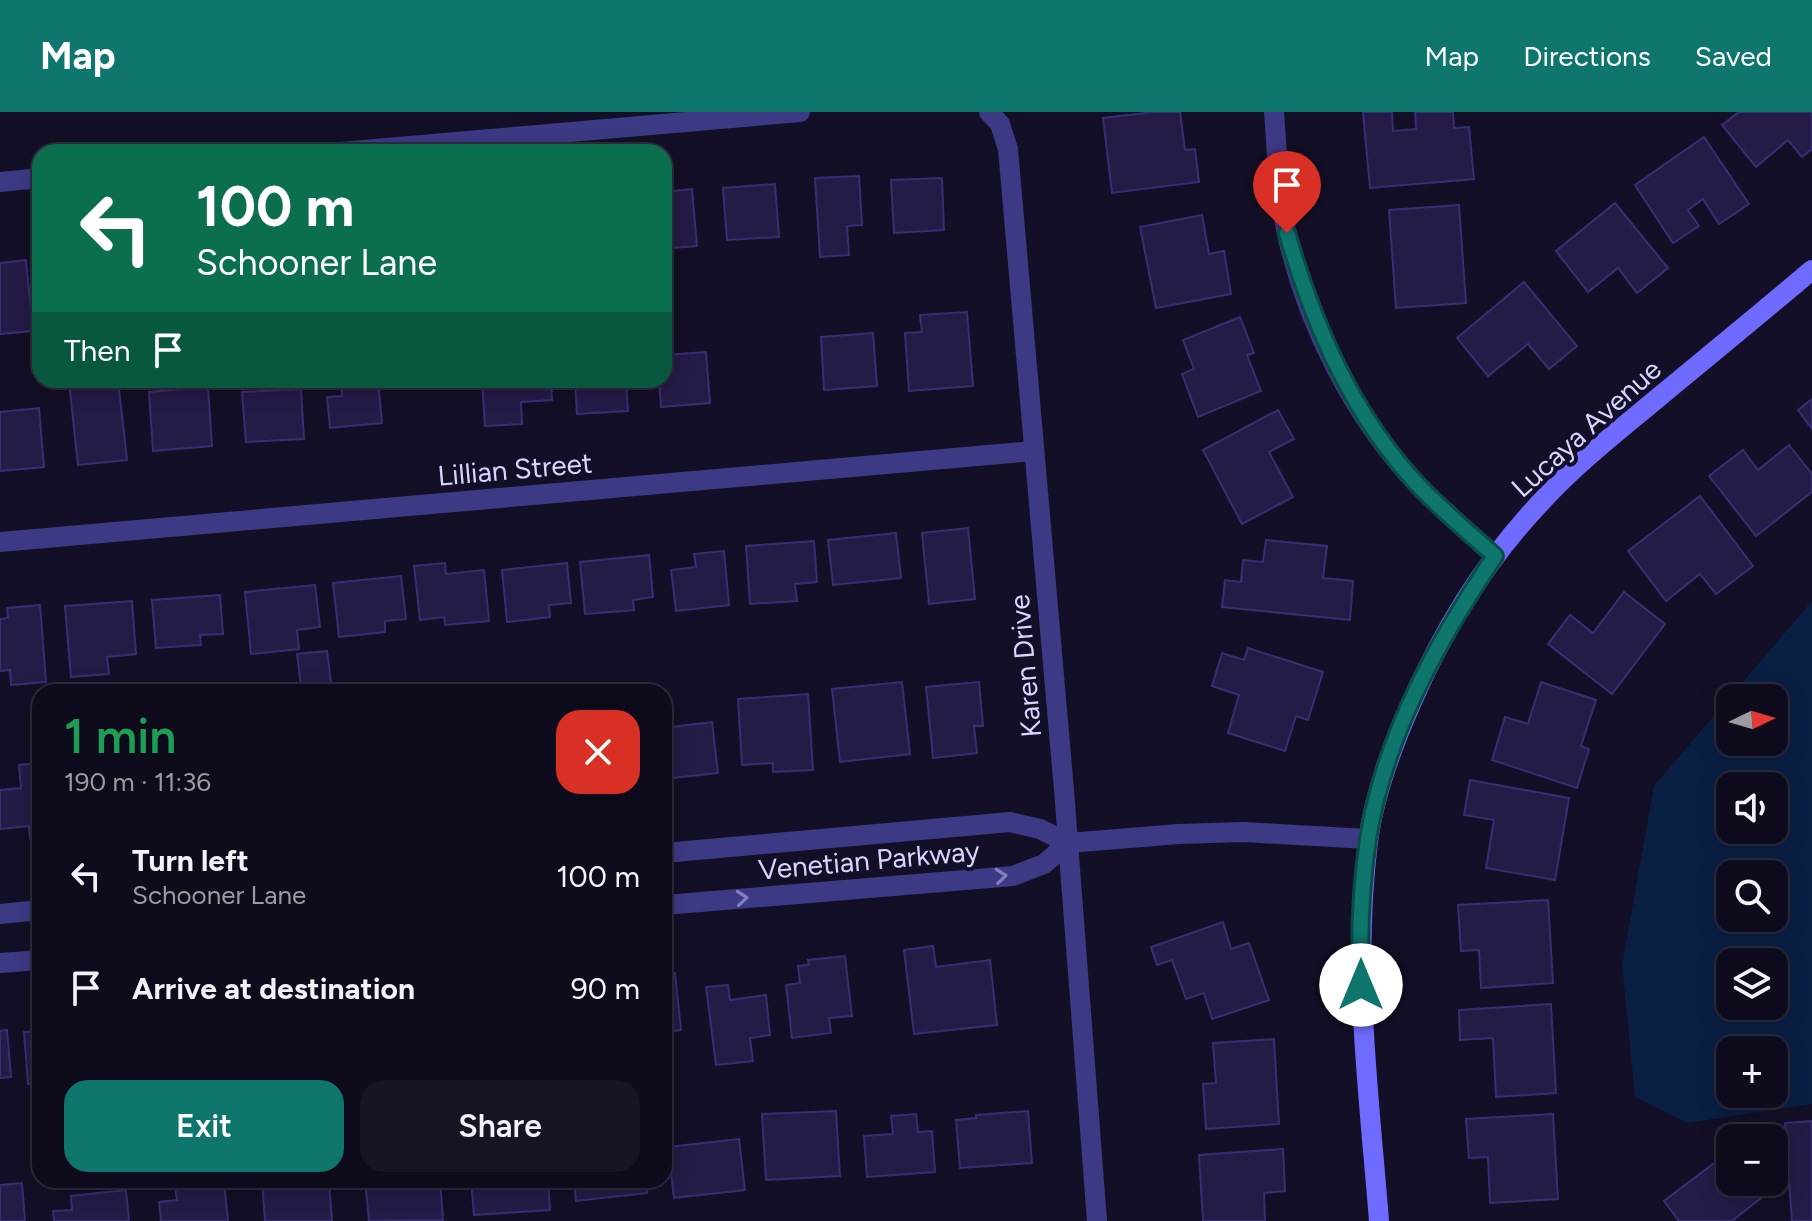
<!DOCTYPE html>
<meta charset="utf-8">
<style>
body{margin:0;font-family:Figtree,sans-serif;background:#171425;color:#f1f3f6;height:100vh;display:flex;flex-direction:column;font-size:30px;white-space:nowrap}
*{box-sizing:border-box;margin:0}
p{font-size:26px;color:#9b9ba3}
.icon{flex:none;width:44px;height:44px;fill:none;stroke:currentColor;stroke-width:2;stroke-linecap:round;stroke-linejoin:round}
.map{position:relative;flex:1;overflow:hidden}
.details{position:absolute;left:32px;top:572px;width:640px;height:504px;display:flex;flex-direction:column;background:#0e0b1c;border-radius:24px;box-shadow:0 4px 20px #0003,0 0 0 2px #2e2b3b}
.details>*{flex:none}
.guide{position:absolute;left:32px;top:32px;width:640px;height:244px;border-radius:24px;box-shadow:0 4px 20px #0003,0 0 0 2px #2e2b3b;background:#0b6e4f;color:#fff;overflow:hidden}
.needle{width:52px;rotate:85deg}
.buttons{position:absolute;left:1716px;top:572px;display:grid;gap:16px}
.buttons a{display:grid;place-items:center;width:72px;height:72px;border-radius:16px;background:#0e0b1c;box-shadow:0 4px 20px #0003,0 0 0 2px #2e2b3b;font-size:40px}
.pin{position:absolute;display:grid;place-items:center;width:68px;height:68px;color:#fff;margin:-82px -34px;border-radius:50% 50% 50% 0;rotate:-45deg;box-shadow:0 0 8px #0007}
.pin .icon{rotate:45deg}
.me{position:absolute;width:88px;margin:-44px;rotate:0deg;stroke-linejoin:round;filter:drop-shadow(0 0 6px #0008)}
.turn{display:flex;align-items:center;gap:28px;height:168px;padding:0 32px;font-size:36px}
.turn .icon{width:104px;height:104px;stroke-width:2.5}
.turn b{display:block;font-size:56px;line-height:68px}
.then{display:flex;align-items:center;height:76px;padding:0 32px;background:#0003;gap:16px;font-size:30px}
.round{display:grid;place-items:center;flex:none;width:84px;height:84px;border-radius:24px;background:#171425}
.overview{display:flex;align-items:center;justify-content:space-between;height:136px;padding:0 32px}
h1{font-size:48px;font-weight:600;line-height:60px;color:#1e9e55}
.primary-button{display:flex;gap:16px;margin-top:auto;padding:16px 32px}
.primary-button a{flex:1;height:92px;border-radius:24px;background:#0f766e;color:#fff;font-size:32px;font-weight:600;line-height:92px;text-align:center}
.primary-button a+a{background:#171425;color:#f1f3f6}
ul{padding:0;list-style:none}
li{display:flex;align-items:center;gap:24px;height:112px;padding:0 32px}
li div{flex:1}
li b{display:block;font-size:30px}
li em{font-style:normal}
header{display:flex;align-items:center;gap:48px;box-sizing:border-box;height:112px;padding:0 40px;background:#0f766e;color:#fff}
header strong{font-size:38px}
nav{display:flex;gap:44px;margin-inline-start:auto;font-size:28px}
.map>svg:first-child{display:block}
</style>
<header>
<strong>Map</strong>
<nav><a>Map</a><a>Directions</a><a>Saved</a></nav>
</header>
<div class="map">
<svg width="1812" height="1109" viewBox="0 0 1812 1109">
<rect width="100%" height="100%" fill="#130f26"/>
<!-- water -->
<path fill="#0a1f44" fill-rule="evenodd" d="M1812,489V992L1687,1011L1635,985L1622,853L1654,674ZM1730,586H1774V630H1730ZM1730,674H1774V718H1730ZM1730,762H1774V806H1730ZM1730,850H1774V894H1730ZM1774,938V982H1730V938Z"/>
<!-- building -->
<g fill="#241b47" stroke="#3b2d73" stroke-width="2">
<polygon points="1154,0 1180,0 1185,38 1195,37 1199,70 1112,81 1103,6"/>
<polygon points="1363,0 1392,0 1393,19 1416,17 1415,0 1453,0 1454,16 1469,15 1474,67 1370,76"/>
<polygon points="1739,0 1812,0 1812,37 1802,45 1788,28 1756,55 1722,13"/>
<polygon points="1704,25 1749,92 1719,112 1703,87 1688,98 1699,114 1673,131 1635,73"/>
<polygon points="859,64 862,113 847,114 849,143 820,145 815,66"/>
<polygon points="942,66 944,118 894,121 891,68"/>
<polygon points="775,72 779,125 727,128 723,76"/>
<polygon points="692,77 697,134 672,136 673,148 664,149 664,80"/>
<polygon points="1615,91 1668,156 1637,181 1618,156 1588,180 1556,139"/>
<polygon points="1459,93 1466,191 1396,196 1389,98"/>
<polygon points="1202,103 1209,142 1224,139 1231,182 1156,196 1140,115"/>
<polygon points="26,148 33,219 0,222 0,151"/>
<polygon points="1524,170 1577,234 1549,257 1528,232 1488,264 1457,226"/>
<polygon points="967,200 973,274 909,279 905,221 922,220 920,203"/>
<polygon points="1240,205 1254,241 1247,243 1261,279 1198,305 1182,262 1194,257 1183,228"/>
<polygon points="873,221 877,274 824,278 821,225"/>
<polygon points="706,240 710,291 661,295 659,268 664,268 664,243"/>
<polygon points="84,268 118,268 127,348 78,353 69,270"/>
<polygon points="378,268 382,311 330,316 327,285 342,284 341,269"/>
<polygon points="482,268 551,268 552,288 521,290 522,312 485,314"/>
<polygon points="575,268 626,268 628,299 577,302"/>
<polygon points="208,275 212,334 153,339 149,280"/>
<polygon points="301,277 304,327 246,330 242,280"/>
<polygon points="1812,287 1812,317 1798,298"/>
<polygon points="39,296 44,355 0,359 0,300"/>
<polygon points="1278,298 1294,327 1269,340 1293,385 1242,412 1203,338"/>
<polygon points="1789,333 1812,362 1812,380 1756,424 1709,364 1743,338 1758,358"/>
<polygon points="1700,384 1753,454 1716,482 1700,462 1666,489 1628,439"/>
<polygon points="968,416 975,487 929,492 922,421"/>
<polygon points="896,421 901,466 833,473 828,428"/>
<polygon points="1266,428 1327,434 1323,466 1353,469 1350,508 1222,495 1225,468 1241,470 1243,448 1263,450"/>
<polygon points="814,429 817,470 795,472 797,489 750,492 746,434"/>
<polygon points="724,439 729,493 676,499 671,458 696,455 694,442"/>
<polygon points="649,443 653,485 633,488 634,498 585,502 580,450"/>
<polygon points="445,451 446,462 484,458 489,509 445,513 444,505 420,508 414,454"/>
<polygon points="567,451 571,491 549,493 550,505 507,510 502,458"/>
<polygon points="401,464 406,507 385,509 385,520 339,525 333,471"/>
<polygon points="315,473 320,515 297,518 299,537 251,542 245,480"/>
<polygon points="1624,480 1665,512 1612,582 1548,532 1570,503 1593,521"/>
<polygon points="220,483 223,522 200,523 201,533 156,536 152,488"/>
<polygon points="132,489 136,542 107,545 109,562 71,565 65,494"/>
<polygon points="40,493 46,570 11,573 10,558 0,559 0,507 8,506 7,496"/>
<polygon points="1248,536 1323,560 1308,608 1296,604 1285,639 1228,621 1239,583 1212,574 1222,541 1244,548"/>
<polygon points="327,539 331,571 301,574 297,542"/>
<polygon points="902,570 910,642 840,650 832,577"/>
<polygon points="979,570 983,614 974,614 977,641 933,646 926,575"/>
<polygon points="1541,570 1596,588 1581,634 1589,637 1577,676 1492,648 1505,605 1528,612"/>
<polygon points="808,582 813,658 773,660 773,651 742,653 738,587"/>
<polygon points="712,610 718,661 664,667 664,616"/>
<polygon points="40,651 40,726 30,727 29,714 0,717 0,678 21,676 19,653"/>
<polygon points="1470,668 1569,686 1555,768 1486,756 1494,708 1464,703"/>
<polygon points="1548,788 1553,871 1481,876 1479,838 1461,839 1458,793"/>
<polygon points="1223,810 1231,837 1249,831 1269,888 1212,907 1204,881 1186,887 1172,848 1157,853 1151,835"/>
<polygon points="933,834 936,855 990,848 997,913 914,922 904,838"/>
<polygon points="845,844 852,904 829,906 831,921 792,926 786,873 800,871 798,854 809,853 808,848"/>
<polygon points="675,861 681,918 664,920 664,862"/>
<polygon points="728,873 730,888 766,883 770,923 750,926 753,949 716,953 706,875"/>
<polygon points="1551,892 1556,981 1496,985 1493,926 1460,928 1459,898"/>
<polygon points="7,918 11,965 0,966 0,919"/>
<polygon points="40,919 40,991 39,991 38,972 28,972 24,920"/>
<polygon points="1274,927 1279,1012 1206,1017 1203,972 1216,971 1213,931"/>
<polygon points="836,999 840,1064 766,1068 762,1002"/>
<polygon points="1028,999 1032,1051 960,1056 956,1008 976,1006 976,1003"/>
<polygon points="916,1002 918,1020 932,1019 935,1060 867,1065 864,1024 893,1022 891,1004"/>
<polygon points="1553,1002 1558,1087 1490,1091 1488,1045 1469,1046 1466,1007"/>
<polygon points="1812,1009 1812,1109 1792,1109 1785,1011"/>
<polygon points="739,1027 745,1078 674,1086 668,1035"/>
<polygon points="1283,1037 1285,1079 1264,1081 1265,1109 1203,1109 1199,1043"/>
<polygon points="1730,1039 1730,1070 1755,1070 1765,1083 1732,1109 1679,1109 1664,1089"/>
<polygon points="262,1068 329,1068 332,1109 265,1109"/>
<polygon points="365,1068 440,1068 443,1108 369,1109"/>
<polygon points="471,1068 548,1068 550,1098 474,1103"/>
<polygon points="574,1068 646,1068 647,1081 576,1089"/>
<polygon points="224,1069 228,1109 161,1109 159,1090 177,1088 175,1075"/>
<polygon points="22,1071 25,1109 0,1109 0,1073"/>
<polygon points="126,1078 129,1109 54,1109 53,1099 72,1098 71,1084"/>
</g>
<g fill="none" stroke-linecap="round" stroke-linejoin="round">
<!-- street -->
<g stroke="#3d3a85" stroke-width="20">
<polyline points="989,0 1000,12 1008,37 1064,678 1097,1109"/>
<path d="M1274,0C1277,40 1278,82 1287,122C1307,212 1354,306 1419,374C1443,399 1470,421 1495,444"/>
<polyline points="341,40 800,0"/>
<polyline points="0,70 40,66"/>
<polyline points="0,430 1034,339"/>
<polyline points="664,741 1010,710 1040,717 1068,731 1179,722 1243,720 1368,727"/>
<polyline points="664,793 1013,764 1044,752 1068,731"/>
<polyline points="0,802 40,798"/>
<polyline points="0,851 40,848"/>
</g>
<!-- secondary -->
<path stroke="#6f6bff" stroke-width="20" d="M1379,1109C1369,982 1352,856 1368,730C1374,682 1392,635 1411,592C1443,518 1486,448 1541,390C1577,351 1618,319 1659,285C1710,243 1761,201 1812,158"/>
</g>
<!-- one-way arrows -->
<defs><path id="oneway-chevron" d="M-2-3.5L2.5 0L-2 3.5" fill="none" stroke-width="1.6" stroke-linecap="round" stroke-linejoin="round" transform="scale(2)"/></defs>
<g stroke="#837fbc">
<use href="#oneway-chevron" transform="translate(1001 764) rotate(-6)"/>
<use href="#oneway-chevron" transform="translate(742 786) rotate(-5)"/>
</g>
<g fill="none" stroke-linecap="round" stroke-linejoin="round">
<defs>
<path id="route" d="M1287,121C1314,214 1352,303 1419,374C1443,399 1469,421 1495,444C1438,528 1384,625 1368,727C1361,775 1359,825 1361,873"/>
</defs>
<!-- route casing -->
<use href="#route" stroke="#0a4d48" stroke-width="20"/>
<!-- route -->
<use href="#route" stroke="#0f766e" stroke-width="14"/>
</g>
<g text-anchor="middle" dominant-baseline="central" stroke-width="8" stroke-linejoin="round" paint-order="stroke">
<!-- street labels -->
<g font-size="28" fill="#d9d4ff" stroke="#130f26">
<text transform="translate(1586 316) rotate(-42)">Lucaya Avenue</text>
<text transform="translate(515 357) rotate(-5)">Lillian Street</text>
<text transform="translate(1025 554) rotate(-95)">Karen Drive</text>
<text transform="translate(869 748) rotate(-5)">Venetian Parkway</text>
</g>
</g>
</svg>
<div class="buttons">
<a><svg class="needle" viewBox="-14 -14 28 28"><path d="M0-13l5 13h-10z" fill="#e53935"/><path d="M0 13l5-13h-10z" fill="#9b9ba3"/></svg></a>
<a><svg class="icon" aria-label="sound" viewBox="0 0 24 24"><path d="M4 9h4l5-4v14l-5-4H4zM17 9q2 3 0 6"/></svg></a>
<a><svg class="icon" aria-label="search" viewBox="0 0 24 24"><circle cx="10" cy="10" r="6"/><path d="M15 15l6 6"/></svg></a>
<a><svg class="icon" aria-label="layers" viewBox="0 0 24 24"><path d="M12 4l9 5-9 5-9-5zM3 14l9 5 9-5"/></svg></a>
<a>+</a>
<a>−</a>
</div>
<div class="pin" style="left:1287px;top:121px;background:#d93025"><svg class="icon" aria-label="arrive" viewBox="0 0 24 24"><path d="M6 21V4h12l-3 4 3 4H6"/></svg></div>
<svg class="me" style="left:1361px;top:873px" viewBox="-20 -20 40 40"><circle r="19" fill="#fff"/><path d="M0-13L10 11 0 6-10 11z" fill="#0f766e"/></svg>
<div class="guide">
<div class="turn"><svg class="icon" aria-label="left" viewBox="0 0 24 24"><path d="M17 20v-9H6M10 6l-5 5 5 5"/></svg><div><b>100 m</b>Schooner Lane</div></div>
<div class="then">Then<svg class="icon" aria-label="arrive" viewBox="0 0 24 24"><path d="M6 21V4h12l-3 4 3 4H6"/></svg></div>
</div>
<section class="details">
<div class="overview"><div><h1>1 min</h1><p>190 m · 11:36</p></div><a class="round" style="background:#d93025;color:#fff"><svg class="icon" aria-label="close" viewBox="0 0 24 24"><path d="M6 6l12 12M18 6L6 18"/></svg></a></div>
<ul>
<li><svg class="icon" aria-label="left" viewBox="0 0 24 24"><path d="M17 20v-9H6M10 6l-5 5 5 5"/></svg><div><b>Turn left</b><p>Schooner Lane</p></div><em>100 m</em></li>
<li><svg class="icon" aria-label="arrive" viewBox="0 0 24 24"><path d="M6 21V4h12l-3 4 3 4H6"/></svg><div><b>Arrive at destination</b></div><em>90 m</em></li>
</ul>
<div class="primary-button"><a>Exit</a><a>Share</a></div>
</section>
</div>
